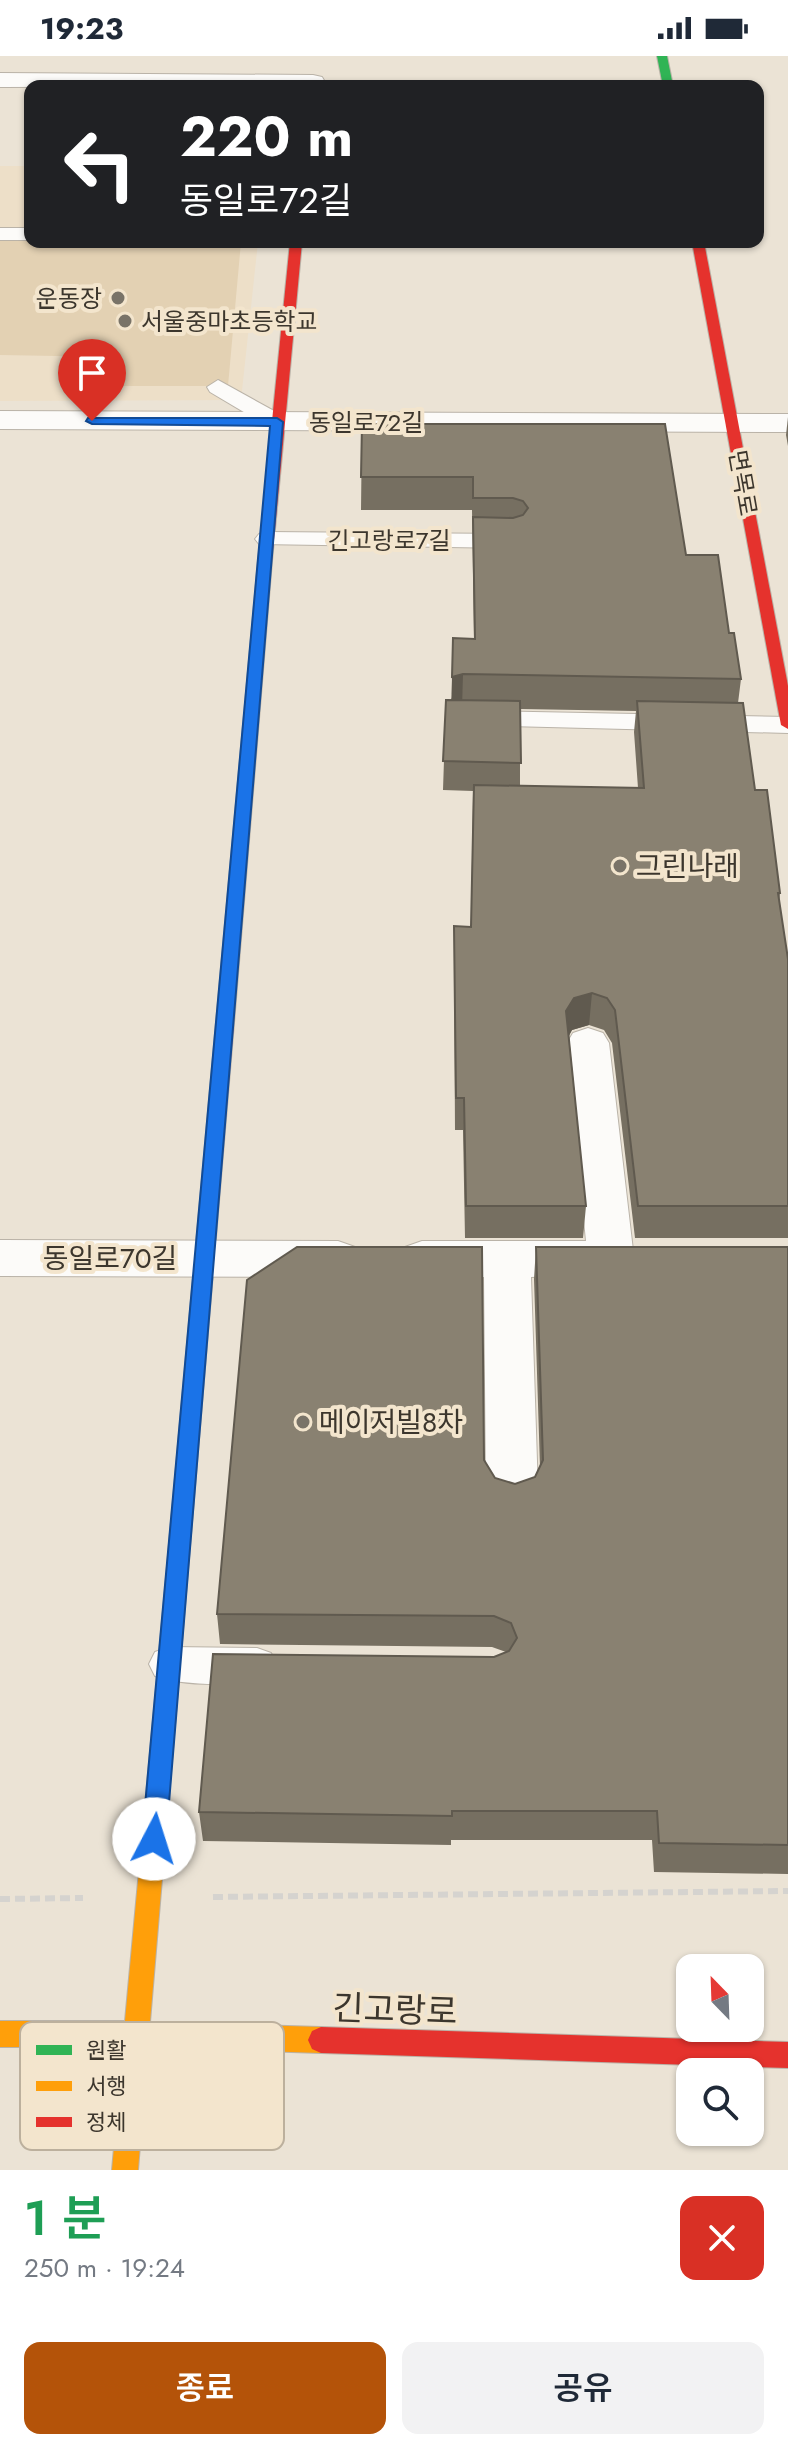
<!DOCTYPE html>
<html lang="ko">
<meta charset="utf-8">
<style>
body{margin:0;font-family:Jost,"Noto Sans KR",sans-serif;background:#f2f2f3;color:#1f2937;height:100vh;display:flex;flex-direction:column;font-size:30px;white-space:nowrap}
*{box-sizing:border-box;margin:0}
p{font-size:26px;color:#747a83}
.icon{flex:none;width:44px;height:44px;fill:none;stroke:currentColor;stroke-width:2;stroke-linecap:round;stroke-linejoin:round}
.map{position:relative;height:2114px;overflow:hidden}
.sheet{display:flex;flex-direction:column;background:#fff;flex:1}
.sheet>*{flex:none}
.top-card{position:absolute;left:24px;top:24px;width:740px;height:168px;border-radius:16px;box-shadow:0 2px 6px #0004;background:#202124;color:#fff;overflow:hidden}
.needle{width:52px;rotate:337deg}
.controls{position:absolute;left:676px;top:1898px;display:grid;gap:16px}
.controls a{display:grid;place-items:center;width:88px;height:88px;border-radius:16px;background:#fff;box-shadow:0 2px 6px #0004;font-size:40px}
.pin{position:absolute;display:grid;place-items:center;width:68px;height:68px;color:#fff;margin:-82px -34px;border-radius:50% 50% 50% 0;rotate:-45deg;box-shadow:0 0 8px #0007}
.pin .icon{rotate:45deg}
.me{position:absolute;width:88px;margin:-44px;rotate:5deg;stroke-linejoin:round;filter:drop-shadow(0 0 6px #0008)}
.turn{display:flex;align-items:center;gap:28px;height:168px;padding:0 24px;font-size:36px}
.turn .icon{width:104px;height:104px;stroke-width:2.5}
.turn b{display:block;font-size:56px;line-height:68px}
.round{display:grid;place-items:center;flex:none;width:84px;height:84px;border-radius:16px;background:#f2f2f3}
.overview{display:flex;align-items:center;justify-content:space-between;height:136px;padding:0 24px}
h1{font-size:48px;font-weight:600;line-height:60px;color:#1e9e55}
.primary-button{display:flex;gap:16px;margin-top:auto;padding:16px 24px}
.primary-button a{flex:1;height:92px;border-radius:16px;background:#b45309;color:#fff;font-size:32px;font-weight:600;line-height:92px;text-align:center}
.primary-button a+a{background:#f2f2f3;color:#1f2937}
.status{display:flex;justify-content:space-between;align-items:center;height:56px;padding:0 40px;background:#fff;direction:ltr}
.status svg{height:22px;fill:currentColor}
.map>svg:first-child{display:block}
</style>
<div class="status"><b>19:23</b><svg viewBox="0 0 49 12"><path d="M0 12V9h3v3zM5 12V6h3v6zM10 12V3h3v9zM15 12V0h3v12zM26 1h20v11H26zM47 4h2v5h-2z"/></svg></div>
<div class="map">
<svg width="788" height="2114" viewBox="0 0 788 2114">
<rect width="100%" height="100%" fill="#ebe3d5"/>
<!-- built -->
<polygon fill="#eddfc8" points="0,110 30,110 30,186 258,186 241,344 0,345"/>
<!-- green -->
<polygon fill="#e3d1b3" points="0,182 30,182 30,186 241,186 228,330 110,330 113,301 0,299"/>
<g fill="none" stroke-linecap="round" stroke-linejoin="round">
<defs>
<g id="lane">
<rect x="0" y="172" width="30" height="12"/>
<polygon points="218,324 285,361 288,366 285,371 269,371 210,336 207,331"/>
<polygon points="267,476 511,478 519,480 523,485 519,490 511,492 259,488 255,483 259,478"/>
<polygon points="477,655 788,661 788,677 468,669 464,663 468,657"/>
<path d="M169,1591L257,1592L271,1597L277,1609L271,1621C245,1631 181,1630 155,1620L149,1608L155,1596Z"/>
</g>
<g id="street">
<polygon points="0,17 313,19 322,21 325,26 322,30 0,31"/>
<polygon points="0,355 788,358 788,376 0,373"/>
<polygon points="588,972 603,977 609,987 634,1203 628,1215 611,1221 602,1218 531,1221 538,1436 530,1451 512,1457 494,1451 486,1436 484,1221 422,1221 405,1215 399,1203 405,1191 422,1185 586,1185 567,987 573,977"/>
<polygon points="0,1184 338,1185 355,1191 361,1203 355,1215 338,1221 0,1220"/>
</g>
<polygon id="fast" points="657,0 667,0 673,30 663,30"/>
<g id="slow">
<polygon points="265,501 272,505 234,967 225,973 216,967 258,505"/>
<polygon points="168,1611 176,1614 179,1621 150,1966 321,1971 330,1975 334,1984 330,1993 321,1997 148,1991 138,2114 112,2114 123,1991 0,1991 0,1965 125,1965 157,1621 160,1614"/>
</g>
<g id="jam">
<polygon points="290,186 302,186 272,505 265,509 258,505"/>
<polygon points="692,186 704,186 788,630 788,673 781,669"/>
<polygon points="225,961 234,967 179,1621 176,1628 168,1631 160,1628 157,1621 216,967"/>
<polygon points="321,1971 788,1986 788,2012 321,1997 312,1993 308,1984 312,1975"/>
</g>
</defs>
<!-- lane casing -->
<use href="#lane" stroke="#bab3a8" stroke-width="2"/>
<!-- street casing -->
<use href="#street" stroke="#bab3a8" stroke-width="2"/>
<!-- fast casing -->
<use href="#fast" stroke="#bab3a8" stroke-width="2"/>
<!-- slow casing -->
<use href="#slow" stroke="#bab3a8" stroke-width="2"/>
<!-- jam casing -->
<use href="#jam" stroke="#bab3a8" stroke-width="2"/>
<!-- path -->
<g stroke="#d5d3cf" stroke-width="6" stroke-dasharray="10 5" stroke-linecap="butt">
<polyline points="213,1841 788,1835"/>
<polyline points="0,1843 83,1842"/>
</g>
<!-- lane -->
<use href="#lane" fill="#fcfbf9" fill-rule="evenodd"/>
<!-- street -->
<use href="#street" fill="#fcfbf9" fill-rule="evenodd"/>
<!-- fast -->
<use href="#fast" fill="#30b455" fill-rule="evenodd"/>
<!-- slow -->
<use href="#slow" fill="#ff9f0a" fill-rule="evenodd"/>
<!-- jam -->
<use href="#jam" fill="#e5322d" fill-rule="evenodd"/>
</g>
<!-- wall -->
<g fill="#766f61" fill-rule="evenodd">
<polygon points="788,361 788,390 786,379"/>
<path d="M362,368L686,499L729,577L741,623L738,647L755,734L780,837L779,846L788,903V1182H635L612,987L604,974L589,969L572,974L569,980L586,1150L583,1182H465L463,1074H455L454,903V870L471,871L473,735L443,734L446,644H451L474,583L472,454H361ZM520,653L636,655L634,676L638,732L520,730Z"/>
<polygon points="536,1191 788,1191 788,1818 654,1816 652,1784 451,1784 451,1789 203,1785 199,1756 494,1601 506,1596 492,1591 220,1588 217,1558 484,1404 495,1422 515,1428 535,1421 540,1411 534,1223"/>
</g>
<!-- shaded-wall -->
<g fill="#605a4f">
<polygon points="463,618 462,652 451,655 452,621"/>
<polygon points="592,937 589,969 572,974 564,987 566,955 574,942"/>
</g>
<!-- building -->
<g fill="#898171" stroke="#605a4f" stroke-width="2">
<polygon points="362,368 665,368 686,499 718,499 729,577 734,577 741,623 463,618 452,621 453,582 475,583 473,461 513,462 523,459 528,452 523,445 513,442 473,442 473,421 361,421"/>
<polygon points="446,644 520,645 521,707 443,705"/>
<polygon points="637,645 743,647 755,734 767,734 780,837 778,837 788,903 788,1150 638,1150 615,954 607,942 592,937 574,942 566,955 586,1150 466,1150 464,1042 456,1042 454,870 471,871 474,729 644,732"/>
<polygon points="297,1191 482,1191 484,1404 495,1422 515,1428 535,1421 543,1404 536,1191 788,1191 788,1789 659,1787 657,1755 452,1755 452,1760 199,1756 213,1598 494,1601 509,1595 517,1582 511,1567 494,1560 217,1558 247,1224"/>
</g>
<!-- route -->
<polygon fill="#1a73e8" stroke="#114b97" stroke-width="2" points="88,362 277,362 283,366 166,1783 162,1791 154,1794 145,1791 142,1783 270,370 92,368 86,365"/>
<!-- markers -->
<g fill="#797368" stroke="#f3e5cd" stroke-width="3">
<circle cx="118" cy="242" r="8"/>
<circle cx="125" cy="265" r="8"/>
<circle cx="620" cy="810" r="8"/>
<circle cx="303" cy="1366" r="8"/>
</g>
<g text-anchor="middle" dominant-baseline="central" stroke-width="8" stroke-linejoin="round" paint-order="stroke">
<!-- far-poi labels -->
<g font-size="24" fill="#3c362d" stroke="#f3e5cd" text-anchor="end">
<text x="102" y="242">운동장</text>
<text x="141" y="265" text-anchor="start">서울중마초등학교</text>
</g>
<!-- far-street labels -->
<g font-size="24" fill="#3c362d" stroke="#f3e5cd">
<text x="366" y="366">동일로72길</text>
<text transform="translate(743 427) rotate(80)">면목로</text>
<text x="389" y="484">긴고랑로7길</text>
</g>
<!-- poi labels -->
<g font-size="28" fill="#3c362d" stroke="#f3e5cd" text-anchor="start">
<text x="636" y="810">그린나래</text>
<text x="319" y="1366">메이저빌8차</text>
</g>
<!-- street labels -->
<g font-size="28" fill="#3c362d" stroke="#f3e5cd">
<text x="110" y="1202">동일로70길</text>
</g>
<!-- near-street labels -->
<g font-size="34" fill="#3c362d" stroke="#f3e5cd">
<text transform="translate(395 1954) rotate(2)">긴고랑로</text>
</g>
</g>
<!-- legend -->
<rect x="20" y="1966" width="264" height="128" rx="12" fill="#f3e5cd" stroke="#bcb09d" stroke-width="2"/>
<rect x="36" y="1989" width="36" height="10" fill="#30b455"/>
<rect x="36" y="2025" width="36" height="10" fill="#ff9f0a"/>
<rect x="36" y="2061" width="36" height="10" fill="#e5322d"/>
<g font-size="22" fill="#3c362d">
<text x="86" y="2002">원활</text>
<text x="86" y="2038">서행</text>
<text x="86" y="2074">정체</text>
</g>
</svg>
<div class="controls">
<a><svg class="needle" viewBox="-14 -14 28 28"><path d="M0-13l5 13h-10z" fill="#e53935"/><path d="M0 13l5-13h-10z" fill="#747a83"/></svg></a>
<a><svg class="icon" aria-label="search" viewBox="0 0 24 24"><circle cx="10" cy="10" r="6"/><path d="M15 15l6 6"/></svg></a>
</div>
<div class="pin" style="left:92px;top:365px;background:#d93025"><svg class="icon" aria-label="arrive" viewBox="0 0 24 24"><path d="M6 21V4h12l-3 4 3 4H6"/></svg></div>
<svg class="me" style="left:154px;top:1783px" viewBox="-20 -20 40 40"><circle r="19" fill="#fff"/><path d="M0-13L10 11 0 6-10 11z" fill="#1a73e8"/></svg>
<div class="top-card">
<div class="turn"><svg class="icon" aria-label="left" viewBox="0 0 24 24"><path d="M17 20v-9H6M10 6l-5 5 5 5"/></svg><div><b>220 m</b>동일로72길</div></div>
</div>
</div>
<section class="sheet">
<div class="overview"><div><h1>1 분</h1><p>250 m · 19:24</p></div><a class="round" style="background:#d93025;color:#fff"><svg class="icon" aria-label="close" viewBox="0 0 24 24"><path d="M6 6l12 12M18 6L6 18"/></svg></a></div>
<div class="primary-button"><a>종료</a><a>공유</a></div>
</section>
